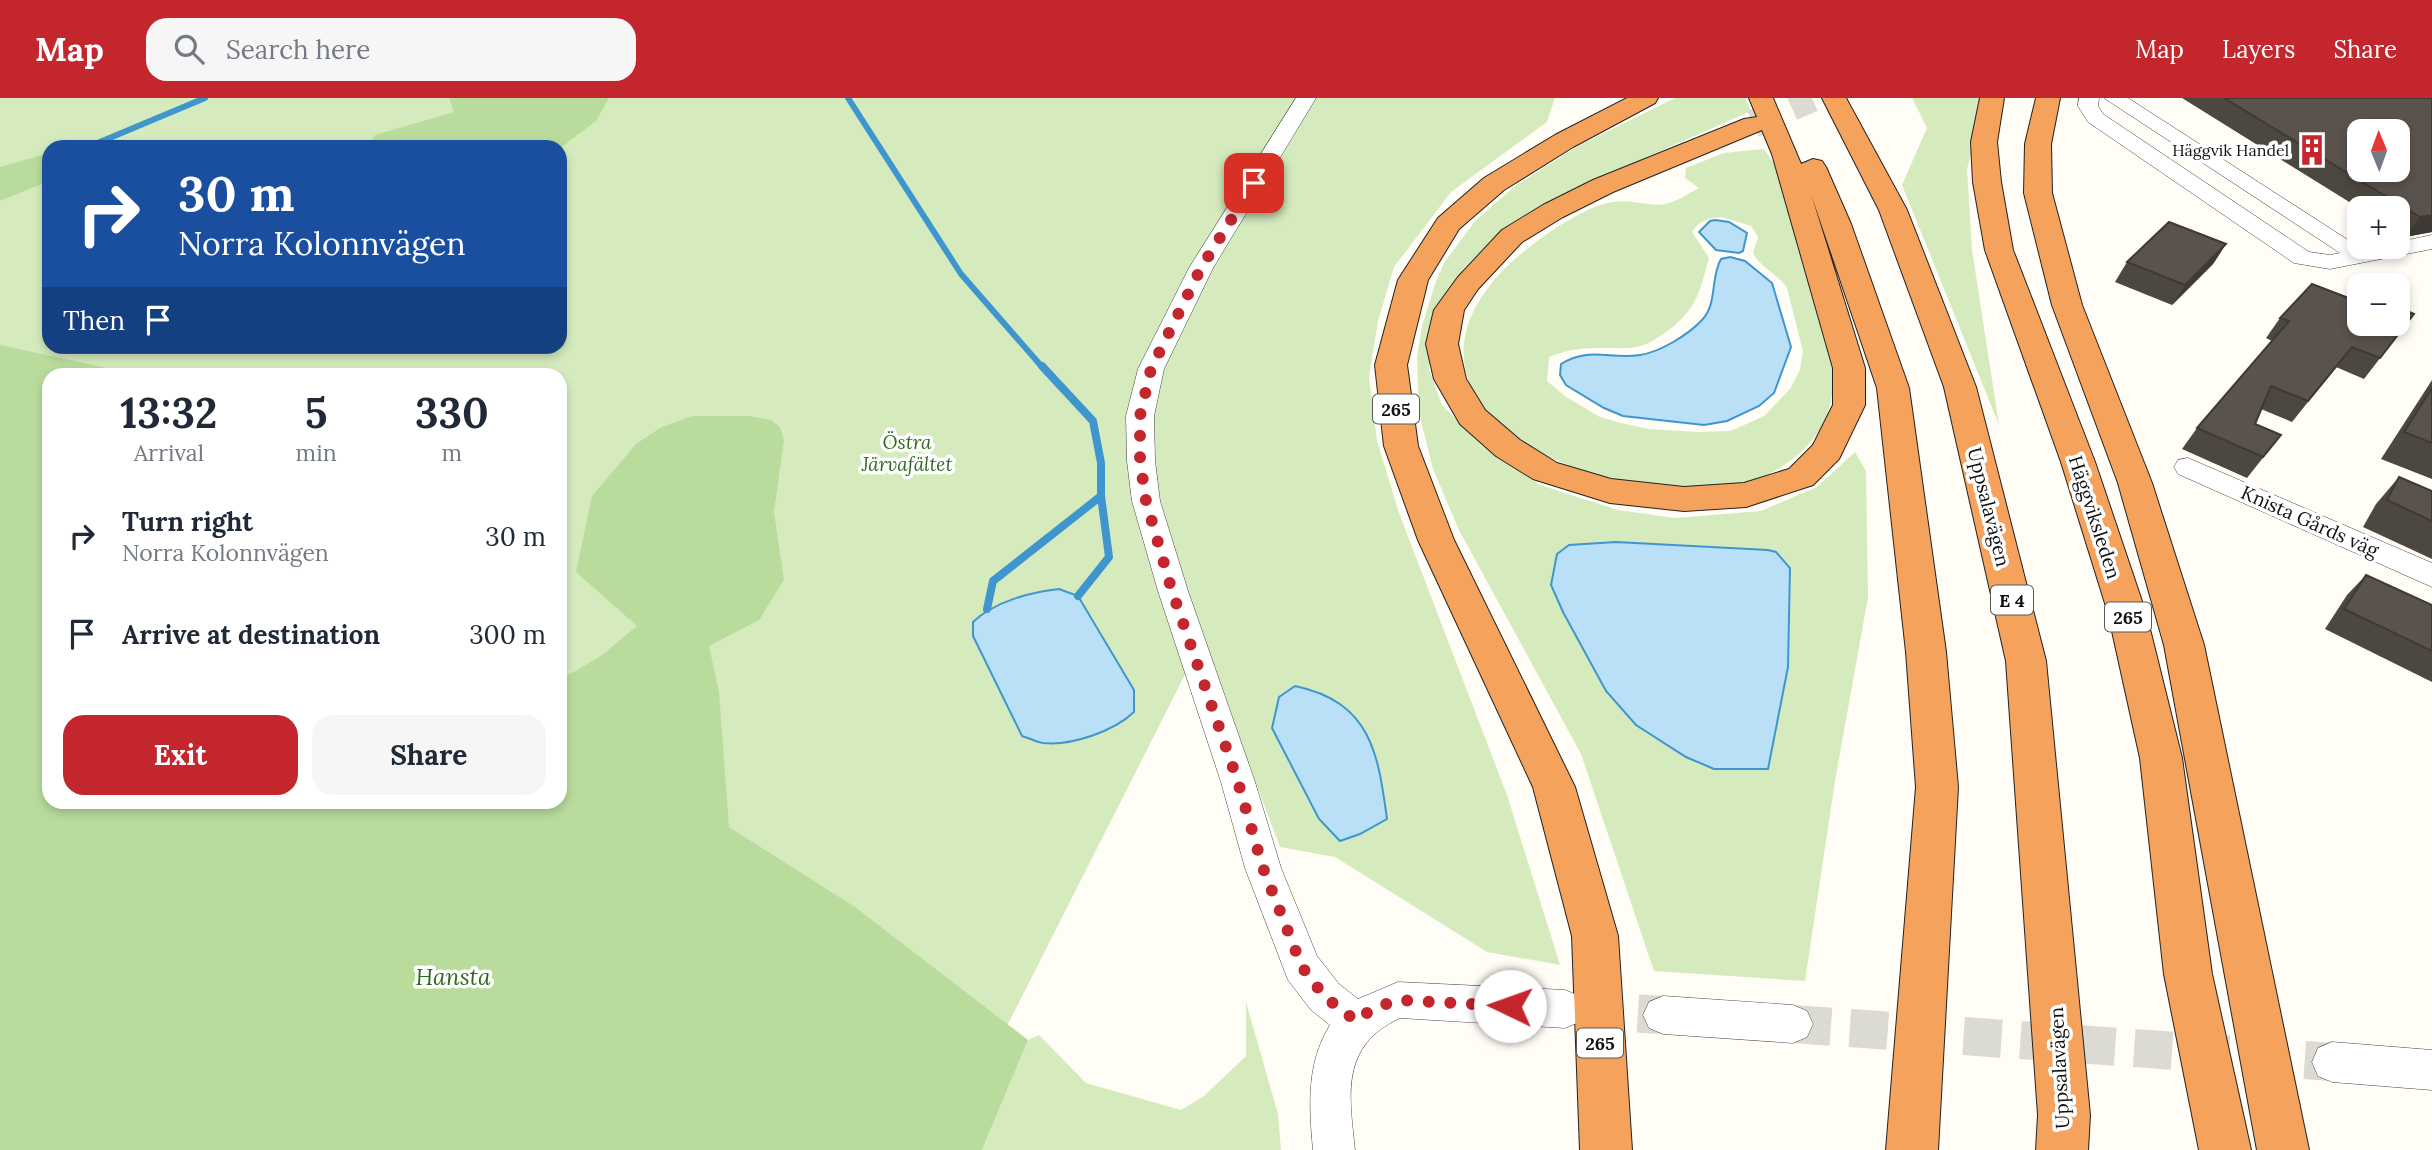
<!DOCTYPE html>
<meta charset="utf-8">
<style>
body{margin:0;font-family:Lora,serif;background:#f6f6f7;color:#1f2937;height:100vh;display:flex;flex-direction:column;font-size:26px;white-space:nowrap}
*{box-sizing:border-box;margin:0}
p{font-size:23px;color:#747a83}
.icon{flex:none;width:38px;height:38px;fill:none;stroke:currentColor;stroke-width:2;stroke-linecap:round;stroke-linejoin:round}
.map{position:relative;flex:1;overflow:hidden}
.panel{position:absolute;left:42px;top:270px;width:525px;height:441px;display:flex;flex-direction:column;background:#fff;border-radius:21px;box-shadow:0 4px 10px #0003}
.panel>*{flex:none}
.hud{position:absolute;left:42px;top:42px;width:525px;height:214px;border-radius:21px;box-shadow:0 4px 10px #0003;background:#1a4fa0;color:#fff;overflow:hidden}
.needle{width:46px;rotate:359deg}
.tools{position:absolute;left:2347px;top:21px;display:grid;gap:14px}
.tools a{display:grid;place-items:center;width:63px;height:63px;border-radius:14px;background:#fff;box-shadow:0 4px 10px #0003;font-size:35px}
.pin{position:absolute;display:grid;place-items:center;width:60px;height:60px;color:#fff;margin:-30px;border-radius:14px;box-shadow:0 4px 10px #0006}
.me{position:absolute;width:77px;margin:-38px;rotate:273deg;stroke-linejoin:round;filter:drop-shadow(0 0 5px #0008)}
.turn{display:flex;align-items:center;gap:24px;height:147px;padding:0 21px;font-size:32px}
.turn .icon{width:91px;height:91px;stroke-width:2.5}
.turn b{display:block;font-size:49px;line-height:60px}
.then{display:flex;align-items:center;height:66px;padding:0 21px;background:#0003;gap:14px;font-size:26px}
.eta{display:flex;justify-content:space-evenly;align-items:center;height:119px;text-align:center}
.eta b{font-size:42px;font-weight:700;line-height:49px}
.button{display:flex;gap:14px;margin-top:auto;padding:14px 21px}
.button a{flex:1;height:80px;border-radius:21px;background:#c4262e;color:#fff;font-size:28px;font-weight:700;line-height:80px;text-align:center}
.button a+a{background:#f6f6f7;color:#1f2937}
ul{padding:0;list-style:none}
li{display:flex;align-items:center;gap:21px;height:98px;padding:0 21px}
li div{flex:1}
li b{display:block;font-size:26px}
li em{font-style:normal}
header{display:flex;align-items:center;gap:42px;box-sizing:border-box;height:98px;padding:0 35px;background:#c4262e;color:#fff}
header strong{font-size:33px}
nav{display:flex;gap:38px;margin-inline-start:auto;font-size:24px}
.search{width:490px;height:63px;background:#f6f6f7;display:flex;align-items:center;gap:18px;box-sizing:border-box;padding:0 24px;border-radius:21px;color:#747a83;font-size:26px}
.map>svg:first-child{display:block}
</style>
<header>
<strong>Map</strong>
<div class="search"><svg class="icon" aria-label="search" viewBox="0 0 24 24"><circle cx="10" cy="10" r="6"/><path d="M15 15l6 6"/></svg>Search here</div>
<nav><a>Map</a><a>Layers</a><a>Share</a></nav>
</header>
<div class="map">
<svg width="2432" height="1052" viewBox="0 0 2432 1052">
<rect width="100%" height="100%" fill="#fffdf5"/>
<!-- green -->
<g fill="#d5ebbd" fill-rule="evenodd">
<path d="M0,0H1555L1547,24L1451,94L1394,169L1378,223L1369,279L1377,343L1399,415L1507,697L1560,867L1487,854L1335,759L1280,749L1202,543L1005,932L0,1052ZM49,49H560V248H49ZM49,276H560V704H49ZM1313,592L1354,618L1339,742L1319,721L1272,630L1279,599Z"/>
<path d="M1675,0H1745L1751,13L1622,70L1500,135L1464,170L1451,192L1431,235L1429,271L1442,307L1484,349L1540,387L1618,412L1675,420L1761,413L1817,389L1855,354L1866,373L1868,499L1835,683L1805,883L1654,873L1581,656L1459,432L1433,371L1419,315L1417,259L1422,228L1435,186L1444,165L1475,123L1514,89L1578,48ZM1616,444L1768,452L1636,627L1606,593L1563,514L1557,456L1569,447Z"/>
<polygon points="1912,0 1986,0 1967,71 1972,152 1999,327 1902,87 1927,30"/>
<path d="M1764,51L1779,73C1792,119 1804,165 1817,211C1823,230 1833,252 1834,272C1835,284 1831,308 1826,319C1805,369 1742,395 1690,393C1674,392 1658,388 1643,386C1487,364 1382,250 1547,136C1565,124 1591,107 1613,104C1631,101 1649,109 1666,106C1676,104 1689,95 1699,90L1685,80L1686,70L1724,55ZM1722,119L1751,128L1758,139L1753,155C1762,171 1778,176 1787,190L1803,253L1800,272L1790,291L1764,318L1742,328L1730,333L1697,334L1649,331L1621,325L1600,319L1566,299L1547,283L1549,259C1579,247 1598,251 1629,250C1642,249 1652,244 1663,236C1696,213 1699,197 1709,160L1692,134C1699,122 1709,120 1722,119Z"/>
<polygon points="1246,904 1278,1016 1281,1052 982,1052 1028,942 1039,937 1086,985 1181,1012 1204,998 1246,958"/>
</g>
<!-- forest -->
<g fill="#b9dc9c">
<polygon points="449,0 609,0 596,23 560,50 369,49 375,37 454,14"/>
<polygon points="49,55 49,83 0,103 0,69"/>
<polygon points="0,247 135,276 49,276 49,704 560,704 560,582 601,558 637,528 576,474 592,398 636,346 660,330 692,318 749,318 771,322 780,329 784,342 774,414 784,482 759,522 709,548 719,594 729,729 855,809 1028,942 982,1052 0,1052"/>
</g>
<!-- water -->
<g fill="#b9e0f7" stroke="#3f96cf" stroke-width="2">
<polygon points="1715,122 1729,124 1747,135 1743,153 1739,155 1716,152 1699,134 1710,123"/>
<path d="M1730,159L1745,163L1772,185L1791,249L1774,295L1759,308L1727,323L1704,327L1623,318L1604,310L1566,287L1560,277L1561,266C1590,248 1610,262 1640,257C1660,254 1688,237 1702,222C1718,205 1710,180 1721,161Z"/>
<polygon points="1616,444 1768,452 1776,454 1790,470 1788,569 1768,671 1714,671 1686,659 1636,627 1606,593 1563,514 1551,487 1557,456 1569,447"/>
<path d="M1059,491L1078,498L1134,592V614C1114,633 1072,648 1043,645C1036,644 1029,640 1022,638L973,538V524C994,504 1030,494 1059,491Z"/>
<path d="M1295,588C1371,604 1378,655 1387,721L1360,736L1340,743L1319,721L1272,630L1279,599Z"/>
</g>
<g fill="none" stroke-linecap="round" stroke-linejoin="round">
<!-- stream-far1 -->
<g stroke="#3f96cf" stroke-width="6">
<polyline points="848,0 961,176 1043,270"/>
<polyline points="88,49 205,0"/>
</g>
<!-- stream -->
<g stroke="#3f96cf" stroke-width="8">
<polyline points="1042,268 1093,323 1101,365 1101,398 1109,459 1078,498"/>
<polyline points="987,511 993,483 1101,398"/>
</g>
<!-- minor-tunnel -->
<g stroke="#dbdad3" stroke-width="38" stroke-dasharray="38 19" stroke-linecap="butt">
<polyline points="1581,912 1663,917"/>
<polyline points="1793,926 2332,964"/>
</g>
<!-- highway-tunnel -->
<polyline stroke="#dbdad3" stroke-width="28" stroke-dasharray="28 14" stroke-linecap="butt" points="1753,26 1812,0"/>
<defs>
<g id="minor">
<path d="M1296,0H1316L1213,170L1164,271L1154,318L1155,363L1160,403L1188,493L1255,684L1281,770L1317,858L1339,886L1358,901L1398,884L1565,892L1579,898L1585,911L1579,924L1565,930L1400,920C1340,948 1349,996 1355,1052H1313C1309,1008 1306,966 1330,927L1311,912L1288,882L1245,770L1221,684L1158,493L1132,403L1127,363L1126,318L1138,271L1189,170Z"/>
<polygon points="2079,0 2099,0 2098,8 2103,16 2309,154 2330,157 2340,155 2104,0 2128,0 2359,149 2398,149 2398,144 2432,137 2432,151 2330,171 2294,165 2088,24 2078,8"/>
<polygon points="2188,360 2432,465 2432,489 2178,376 2174,369 2178,362"/>
<polygon points="1663,898 1793,907 1807,913 1813,926 1807,939 1793,945 1663,936 1649,930 1643,917 1649,904"/>
<polygon points="2332,944 2432,952 2432,992 2332,984 2318,978 2312,964 2318,950"/>
</g>
<g id="highway">
<polygon points="1627,0 1658,0 1655,5 1573,49 1504,92 1459,131 1428,182 1407,267 1418,348 1454,442 1575,689 1618,838 1632,1052 1580,1052 1572,838 1533,689 1418,442 1384,348 1375,267 1398,182 1438,120 1484,80 1555,37"/>
<path d="M1749,0H1773L1801,66L1813,61L1822,63L1826,69L1851,126L1909,290L1946,554L1958,689L1938,1052H1886L1916,689L1906,554L1877,290L1811,96L1865,270V307L1839,361L1813,387L1746,409L1684,413L1610,405L1533,381L1496,358L1460,326L1434,281L1426,246L1434,212L1458,179L1502,132L1543,107L1593,82L1744,21L1757,19ZM1762,32L1772,56L1833,270V307L1813,347L1789,371L1744,385L1684,389L1611,381L1557,365L1520,342L1485,312L1466,281L1458,246L1464,212L1478,191L1522,144L1563,119L1613,94Z"/>
<polygon points="1822,0 1846,0 1907,112 1976,289 2046,563 2090,1017 2088,1052 2036,1052 2038,1017 2006,563 1944,289 1879,112"/>
<polygon points="1980,0 2004,0 1997,44 2001,84 2013,152 2095,364 2146,515 2182,660 2212,876 2251,1052 2199,1052 2164,876 2140,660 2108,515 2061,364 1985,152 1973,84 1971,44"/>
<polygon points="2036,0 2060,0 2051,46 2052,95 2082,207 2152,385 2204,547 2309,1052 2257,1052 2164,547 2118,385 2052,207 2024,95 2025,46"/>
</g>
</defs>
<!-- minor casing -->
<use href="#minor" stroke="#444" stroke-width="1"/>
<!-- highway casing -->
<use href="#highway" stroke="#222" stroke-width="2"/>
<!-- minor -->
<use href="#minor" fill="#fff" fill-rule="evenodd"/>
<!-- highway -->
<use href="#highway" fill="#f5a25d" fill-rule="evenodd"/>
</g>
<!-- wall -->
<g fill="#4d4742">
<polygon points="2182,0 2432,0 2432,134 2405,139 2398,134 2398,110 2359,110"/>
<polygon points="2226,146 2213,166 2172,207 2115,184 2127,164"/>
<polygon points="2359,204 2414,216 2364,281 2336,269 2292,324 2261,311 2255,326 2281,337 2247,380 2182,351 2197,330 2272,243 2266,240 2280,220"/>
<polygon points="2432,282 2432,381 2381,361"/>
<polygon points="2399,379 2432,393 2432,461 2363,429 2376,406"/>
<polygon points="2366,477 2432,507 2432,584 2325,531 2347,497"/>
</g>
<!-- shaded-wall -->
<g fill="#3f3936">
<polygon points="2432,117 2432,134 2405,139 2420,119"/>
<polygon points="2226,146 2213,166 2172,207 2185,187"/>
</g>
<!-- building -->
<g fill="#5a524d" stroke="#3f3936" stroke-width="2" fill-rule="evenodd">
<path d="M2224,0H2432V117L2420,119ZM2359,33H2398V72H2359Z"/>
<polygon points="2169,124 2226,146 2185,187 2127,164"/>
<polygon points="2312,186 2359,204 2359,226 2398,226 2398,209 2414,216 2380,260 2352,249 2308,303 2271,288 2255,326 2281,337 2263,359 2197,330 2289,223 2280,220"/>
<polygon points="2432,290 2432,345 2404,334"/>
<polygon points="2399,379 2432,393 2432,423 2387,402"/>
<polygon points="2366,477 2432,507 2432,553 2344,511"/>
</g>
<g fill="none" stroke-linecap="round" stroke-linejoin="round">
<!-- route -->
<polyline stroke="#c4262e" stroke-width="12" stroke-dasharray="0 21.6" points="1254,85 1201,170 1151,271 1140,318 1140,363 1146,403 1172,493 1238,684 1263,770 1302,869 1325,899 1356,923 1374,910 1398,902 1510,908"/>
</g>
<!-- icons -->
<defs>
<symbol id="building-bare" viewBox="-9 -9 18 18"><path d="M-4-6H4V6H1V3H-1V6H-4ZM-2.5-4.3h1.7v1.8h-1.7ZM.8-4.3h1.7v1.8H.8ZM-2.5-1h1.7V.8h-1.7ZM.8-1h1.7V.8H.8Z" fill="#c4262e" stroke="#fff" stroke-width="2.5" paint-order="stroke"/></symbol>
</defs>
<g fill-rule="evenodd">
<use href="#building-bare" x="2290" y="30" width="44" height="44"/>
</g>
<g text-anchor="middle" dominant-baseline="central" stroke-width="7" stroke-linejoin="round" paint-order="stroke">
<!-- far-poi labels -->
<g font-size="16" fill="#111" stroke="#fff" text-anchor="end">
<text x="2289" y="52">Häggvik Handel</text>
</g>
<!-- shield labels -->
<g fill="#fff" stroke="#585858" stroke-width="2">
<rect x="1373" y="296.5" width="46" height="29" rx="5"/>
<rect x="1991" y="487.5" width="42" height="29" rx="5"/>
<rect x="2105" y="504.5" width="46" height="29" rx="5"/>
<rect x="1577" y="930.5" width="46" height="29" rx="5"/>
</g>
<g font-size="18" font-weight="bold" fill="#111">
<text x="1396" y="311">265</text>
<text x="2012" y="502">E 4</text>
<text x="2128" y="519">265</text>
<text x="1600" y="945">265</text>
</g>
<!-- park labels -->
<g font-size="19" font-style="italic" fill="#2f6b1f" stroke="#fff">
<text x="907" y="344">Östra<tspan x="907" dy="22">Järvafältet</tspan></text>
</g>
<!-- street labels -->
<g font-size="19" fill="#111" stroke="#fff">
<text transform="translate(1989 409) rotate(76)">Uppsalavägen</text>
<text transform="translate(2095 419) rotate(72)">Häggviksleden</text>
<text transform="translate(2310 423) rotate(24)">Knista Gårds väg</text>
<text transform="translate(2059 970) rotate(-93)">Uppsalavägen</text>
</g>
<!-- near-park labels -->
<g font-size="23" font-style="italic" fill="#2f6b1f" stroke="#fff">
<text x="453" y="878">Hansta</text>
</g>
</g>
</svg>
<div class="tools">
<a><svg class="needle" viewBox="-14 -14 28 28"><path d="M0-13l5 13h-10z" fill="#e53935"/><path d="M0 13l5-13h-10z" fill="#747a83"/></svg></a>
<a>+</a>
<a>−</a>
</div>
<div class="pin" style="left:1254px;top:85px;background:#d93025"><svg class="icon" aria-label="arrive" viewBox="0 0 24 24"><path d="M6 21V4h12l-3 4 3 4H6"/></svg></div>
<svg class="me" style="left:1510px;top:908px" viewBox="-20 -20 40 40"><circle r="19" fill="#fff"/><path d="M0-13L10 11 0 6-10 11z" fill="#c4262e"/></svg>
<div class="hud">
<div class="turn"><svg class="icon" aria-label="right" viewBox="0 0 24 24"><path d="M7 20v-9h11M14 6l5 5-5 5"/></svg><div><b>30 m</b>Norra Kolonnvägen</div></div>
<div class="then">Then<svg class="icon" aria-label="arrive" viewBox="0 0 24 24"><path d="M6 21V4h12l-3 4 3 4H6"/></svg></div>
</div>
<section class="panel">
<div class="eta">
<div><b>13:32</b><p>Arrival</p></div>
<div><b>5</b><p>min</p></div>
<div><b>330</b><p>m</p></div>
</div>
<ul>
<li><svg class="icon" aria-label="right" viewBox="0 0 24 24"><path d="M7 20v-9h11M14 6l5 5-5 5"/></svg><div><b>Turn right</b><p>Norra Kolonnvägen</p></div><em>30 m</em></li>
<li><svg class="icon" aria-label="arrive" viewBox="0 0 24 24"><path d="M6 21V4h12l-3 4 3 4H6"/></svg><div><b>Arrive at destination</b></div><em>300 m</em></li>
</ul>
<div class="button"><a>Exit</a><a>Share</a></div>
</section>
</div>
